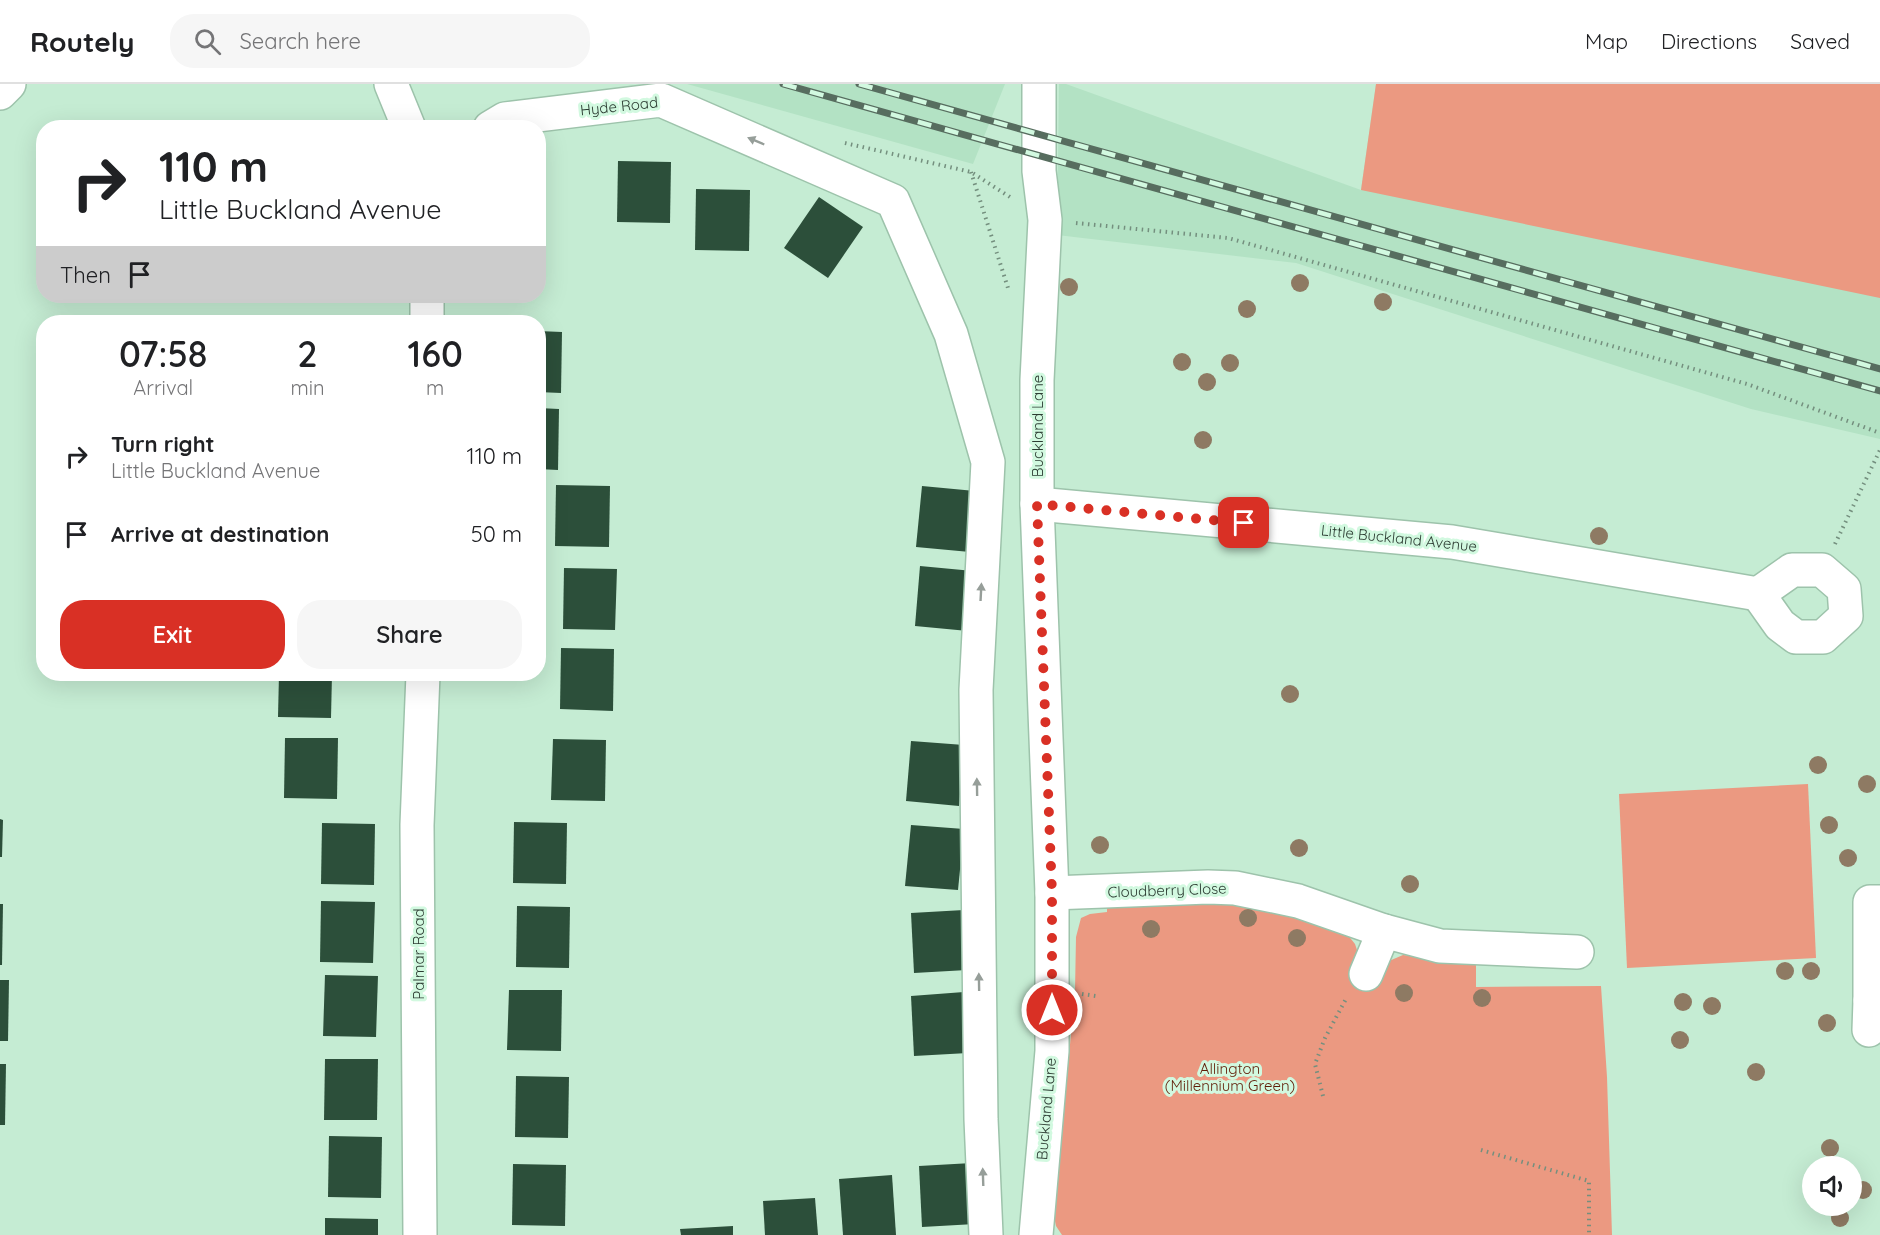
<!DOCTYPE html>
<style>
body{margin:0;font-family:Quicksand,sans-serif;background:#f6f6f6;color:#202124;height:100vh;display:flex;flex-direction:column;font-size:22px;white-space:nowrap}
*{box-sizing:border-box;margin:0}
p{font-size:20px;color:#757577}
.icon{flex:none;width:33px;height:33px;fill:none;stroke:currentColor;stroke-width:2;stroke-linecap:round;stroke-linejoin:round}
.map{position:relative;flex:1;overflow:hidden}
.drawer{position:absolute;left:36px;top:231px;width:510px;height:366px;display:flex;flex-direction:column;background:#fff;border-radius:24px;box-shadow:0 6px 24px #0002}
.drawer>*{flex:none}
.hud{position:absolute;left:36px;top:36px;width:510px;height:183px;border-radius:24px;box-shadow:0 6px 24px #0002;background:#fff;color:#202124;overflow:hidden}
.buttons{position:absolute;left:1802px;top:1072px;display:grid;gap:12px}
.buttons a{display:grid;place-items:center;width:60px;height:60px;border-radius:50%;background:#fff;box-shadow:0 6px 24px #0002;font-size:30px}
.pin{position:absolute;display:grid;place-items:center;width:51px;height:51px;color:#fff;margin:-26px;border-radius:12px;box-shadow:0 3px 9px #0006}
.me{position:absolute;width:66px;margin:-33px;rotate:0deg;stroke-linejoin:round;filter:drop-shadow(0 0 4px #0008)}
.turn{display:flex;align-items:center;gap:21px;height:126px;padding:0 24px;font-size:27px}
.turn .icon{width:78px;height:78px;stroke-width:2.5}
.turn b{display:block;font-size:42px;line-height:51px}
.then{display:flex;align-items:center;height:57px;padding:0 24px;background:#0003;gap:12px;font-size:22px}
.eta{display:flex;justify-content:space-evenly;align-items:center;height:102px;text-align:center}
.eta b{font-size:36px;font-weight:600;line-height:42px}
.button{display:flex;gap:12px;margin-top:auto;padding:12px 24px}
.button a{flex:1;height:69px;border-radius:24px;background:#d93025;color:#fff;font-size:24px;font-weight:600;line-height:69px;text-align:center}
.button a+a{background:#f6f6f6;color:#202124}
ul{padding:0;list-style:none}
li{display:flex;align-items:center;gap:18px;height:78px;padding:0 24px}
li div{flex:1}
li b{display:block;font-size:22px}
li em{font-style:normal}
header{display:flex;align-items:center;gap:36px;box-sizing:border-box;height:84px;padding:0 30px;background:#fff;border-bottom:2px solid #e0e0e0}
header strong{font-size:28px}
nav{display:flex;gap:33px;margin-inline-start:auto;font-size:21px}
.search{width:420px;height:54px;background:#f6f6f6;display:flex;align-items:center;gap:15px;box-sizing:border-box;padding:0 21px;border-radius:24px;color:#757577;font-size:22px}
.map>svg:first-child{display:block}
</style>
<header>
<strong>Routely</strong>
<div class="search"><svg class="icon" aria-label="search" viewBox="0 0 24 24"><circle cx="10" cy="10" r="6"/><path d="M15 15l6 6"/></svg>Search here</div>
<nav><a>Map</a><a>Directions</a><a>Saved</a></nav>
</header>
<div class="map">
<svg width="1880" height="1151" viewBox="0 0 1880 1151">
<rect width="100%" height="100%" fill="#c5ecd3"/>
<!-- built -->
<g fill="#b3e2c4">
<polygon points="687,0 1005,0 973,80"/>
<polygon points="1059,0 1066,0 1361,106 1376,0 1880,0 1880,355 1751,325 1296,179 1057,151"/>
</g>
<!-- green -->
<g fill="#eb9981">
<polygon points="1376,0 1880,0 1880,214 1361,106"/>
<polygon points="1808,700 1816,874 1627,884 1619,710"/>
<polygon points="1243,816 1347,850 1355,860 1358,869 1389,877 1403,871 1476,878 1476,903 1601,902 1607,993 1612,1151 1062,1151 1056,1142 1054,1132 1075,907 1076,853 1081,834 1090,830 1107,828 1107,819"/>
</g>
<!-- building -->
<g fill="#2c4f3a">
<polygon points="618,77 671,78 670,139 617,138"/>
<polygon points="696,105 750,106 749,167 695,166"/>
<polygon points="819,113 863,143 828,194 784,164"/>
<polygon points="319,212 373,212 373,215 319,214"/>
<rect x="320" y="235" width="53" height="3"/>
<polygon points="538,247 562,248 561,309 538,308"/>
<polygon points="538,324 559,325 558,386 538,385"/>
<polygon points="556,401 610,402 609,463 555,462"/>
<polygon points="922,402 975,407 970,468 916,463"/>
<polygon points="920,482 973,487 968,547 915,542"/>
<polygon points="564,484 617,485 615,546 563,545"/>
<polygon points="561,564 614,565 613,627 560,625"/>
<polygon points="279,590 332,590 331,634 278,633"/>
<polygon points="285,654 338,654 337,715 284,714"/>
<polygon points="553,655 606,656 605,717 551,716"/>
<polygon points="911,657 964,661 959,722 906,717"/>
<polygon points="0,735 3,736 2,773 0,773"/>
<polygon points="514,738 567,739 566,800 513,799"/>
<polygon points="322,739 375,740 374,801 321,800"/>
<polygon points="911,741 964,745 958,806 905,802"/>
<polygon points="321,817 375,818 373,879 320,878"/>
<polygon points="0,820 3,820 2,881 0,881"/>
<polygon points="517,822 570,823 569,884 516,883"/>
<polygon points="964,826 967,886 914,889 911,829"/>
<polygon points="325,891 378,892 376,953 323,952"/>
<polygon points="0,896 9,896 8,957 0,957"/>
<polygon points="509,906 562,906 561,967 507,966"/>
<polygon points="964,908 968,969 914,972 911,912"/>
<polygon points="325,975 378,975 377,1036 324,1036"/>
<polygon points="0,980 6,980 5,1041 0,1041"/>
<polygon points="516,992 569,993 568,1054 515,1053"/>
<polygon points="329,1052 382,1053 381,1114 328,1113"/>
<polygon points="972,1079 975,1140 922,1143 919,1082"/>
<polygon points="513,1080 566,1081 565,1142 512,1141"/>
<polygon points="892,1091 896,1151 843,1151 839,1095"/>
<polygon points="815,1114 818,1151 765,1151 763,1117"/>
<polygon points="325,1134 378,1135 378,1151 325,1151"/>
<polygon points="733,1142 733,1151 681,1151 680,1145"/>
</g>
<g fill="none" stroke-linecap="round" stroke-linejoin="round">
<defs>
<g id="minor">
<polyline points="391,0 409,44"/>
<polyline points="0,9 9,0"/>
<polyline points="490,44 505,35 661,16 893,117 951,250 988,378 976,606 981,1035 986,1151"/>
<polyline points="427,212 427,238"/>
<polyline points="1037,420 1452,458 1758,510"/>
<polygon points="1792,486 1822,486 1844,505 1846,532 1823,553 1796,553 1780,541 1758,510"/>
<polyline points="1052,809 1208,803 1235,804 1298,817 1384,847 1440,862 1577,868"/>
<polyline points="1880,818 1870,818 1870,916 1880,916"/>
<polyline points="1366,890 1384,847"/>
<polyline points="1869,946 1870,916"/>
<polyline points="420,1151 417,741 423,590"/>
<polyline points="1036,1151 1052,967 1052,809 1037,420 1037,296 1045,136 1039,87 1039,0"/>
</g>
</defs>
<!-- minor casing -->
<use href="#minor" stroke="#9dc3ab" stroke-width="36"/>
<!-- path -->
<g stroke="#748f7e" stroke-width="4" stroke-dasharray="1.5 4.5" stroke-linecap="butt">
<polyline points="845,59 971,88 1010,113"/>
<polyline points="971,88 1008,204"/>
<polyline points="1076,139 1228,154 1747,300 1880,349"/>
<polyline points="1835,460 1880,366"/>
<polyline points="1082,910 1096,912"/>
<polyline points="1323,1012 1315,980 1325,954 1347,913"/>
<polyline points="1481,1066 1589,1097 1589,1151"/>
</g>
<!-- minor -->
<use href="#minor" stroke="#fff" stroke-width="33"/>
<defs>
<g id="rail">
<polyline points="783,0 1880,307"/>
<polyline points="859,0 1880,285"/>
</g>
</defs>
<!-- rail casing -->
<use href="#rail" stroke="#576d5f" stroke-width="7"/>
<!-- rail -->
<use href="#rail" stroke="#d2f9e0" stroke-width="4.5" stroke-dasharray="14" stroke-linecap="butt"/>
</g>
<!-- trees -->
<g fill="#8e7a63">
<circle cx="1300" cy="199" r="9"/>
<circle cx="1069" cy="203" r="9"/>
<circle cx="1383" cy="218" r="9"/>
<circle cx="1247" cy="225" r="9"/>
<circle cx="1182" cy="278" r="9"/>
<circle cx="1230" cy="279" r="9"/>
<circle cx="1207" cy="298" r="9"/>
<circle cx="1203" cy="356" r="9"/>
<circle cx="1599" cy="452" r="9"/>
<circle cx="1290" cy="610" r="9"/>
<circle cx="1818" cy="681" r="9"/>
<circle cx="1867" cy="700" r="9"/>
<circle cx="1829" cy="741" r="9"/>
<circle cx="1100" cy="761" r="9"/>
<circle cx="1299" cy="764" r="9"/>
<circle cx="1848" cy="774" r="9"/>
<circle cx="1410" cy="800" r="9"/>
<circle cx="1248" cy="834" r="9"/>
<circle cx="1151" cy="845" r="9"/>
<circle cx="1297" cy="854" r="9"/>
<circle cx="1785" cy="887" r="9"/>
<circle cx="1811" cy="887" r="9"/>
<circle cx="1404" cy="909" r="9"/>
<circle cx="1482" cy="914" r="9"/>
<circle cx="1683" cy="918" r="9"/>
<circle cx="1712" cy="922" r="9"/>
<circle cx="1827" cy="939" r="9"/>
<circle cx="1680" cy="956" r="9"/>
<circle cx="1756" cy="988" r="9"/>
<circle cx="1830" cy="1064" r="9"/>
<circle cx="1863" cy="1106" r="9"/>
<circle cx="1840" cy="1134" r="9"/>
</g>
<!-- one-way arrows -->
<defs><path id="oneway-solid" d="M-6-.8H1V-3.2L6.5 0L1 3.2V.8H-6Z" transform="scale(1.5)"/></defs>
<g fill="#969e99">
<use href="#oneway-solid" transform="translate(756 57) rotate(-157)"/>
<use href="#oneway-solid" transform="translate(981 508) rotate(-87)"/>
<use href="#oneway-solid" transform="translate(977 703) rotate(-91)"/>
<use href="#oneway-solid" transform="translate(979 898) rotate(-91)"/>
<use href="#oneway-solid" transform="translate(983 1093) rotate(-92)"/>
</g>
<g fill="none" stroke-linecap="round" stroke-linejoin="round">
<!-- route -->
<polyline stroke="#d93025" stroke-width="10" stroke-dasharray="0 18" points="1052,926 1052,809 1037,420 1244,439"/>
</g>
<g text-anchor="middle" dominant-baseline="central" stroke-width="6" stroke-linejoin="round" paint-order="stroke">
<!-- street labels -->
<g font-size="15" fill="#2d3d33" stroke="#d2f9e0">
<text transform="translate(619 22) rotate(-6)">Hyde Road</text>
<text transform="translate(1037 342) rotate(-90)">Buckland Lane</text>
<text transform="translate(1399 454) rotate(6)">Little Buckland Avenue</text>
<text transform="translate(1167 806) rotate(-2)">Cloudberry Close</text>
<text transform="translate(418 870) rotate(-90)">Palmar Road</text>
<text transform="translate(1046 1025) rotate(-85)">Buckland Lane</text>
</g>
<!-- park labels -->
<g font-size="15" fill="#611d07" stroke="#d2f9e0">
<text x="1230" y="984">Allington<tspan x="1230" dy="17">(Millennium Green)</tspan></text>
</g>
</g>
</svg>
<div class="buttons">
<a><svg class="icon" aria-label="sound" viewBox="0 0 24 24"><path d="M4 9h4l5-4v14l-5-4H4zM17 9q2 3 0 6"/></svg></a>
</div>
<div class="pin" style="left:1244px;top:439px;background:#d93025"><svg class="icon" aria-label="arrive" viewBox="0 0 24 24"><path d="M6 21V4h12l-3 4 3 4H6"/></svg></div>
<svg class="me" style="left:1052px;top:926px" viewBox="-20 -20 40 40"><circle r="17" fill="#d93025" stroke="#fff" stroke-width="3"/><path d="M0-11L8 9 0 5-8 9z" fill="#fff"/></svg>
<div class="hud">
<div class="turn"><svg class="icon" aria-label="right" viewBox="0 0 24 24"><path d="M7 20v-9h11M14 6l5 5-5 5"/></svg><div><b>110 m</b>Little Buckland Avenue</div></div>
<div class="then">Then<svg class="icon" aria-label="arrive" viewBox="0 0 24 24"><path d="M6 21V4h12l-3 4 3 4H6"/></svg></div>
</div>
<section class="drawer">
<div class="eta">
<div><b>07:58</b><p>Arrival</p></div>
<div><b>2</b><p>min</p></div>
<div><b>160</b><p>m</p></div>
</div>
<ul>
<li><svg class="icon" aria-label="right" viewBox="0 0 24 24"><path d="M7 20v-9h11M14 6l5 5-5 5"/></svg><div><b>Turn right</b><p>Little Buckland Avenue</p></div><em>110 m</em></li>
<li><svg class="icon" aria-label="arrive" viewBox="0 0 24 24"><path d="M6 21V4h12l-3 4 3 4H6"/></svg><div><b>Arrive at destination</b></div><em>50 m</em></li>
</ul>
<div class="button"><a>Exit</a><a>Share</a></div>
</section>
</div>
